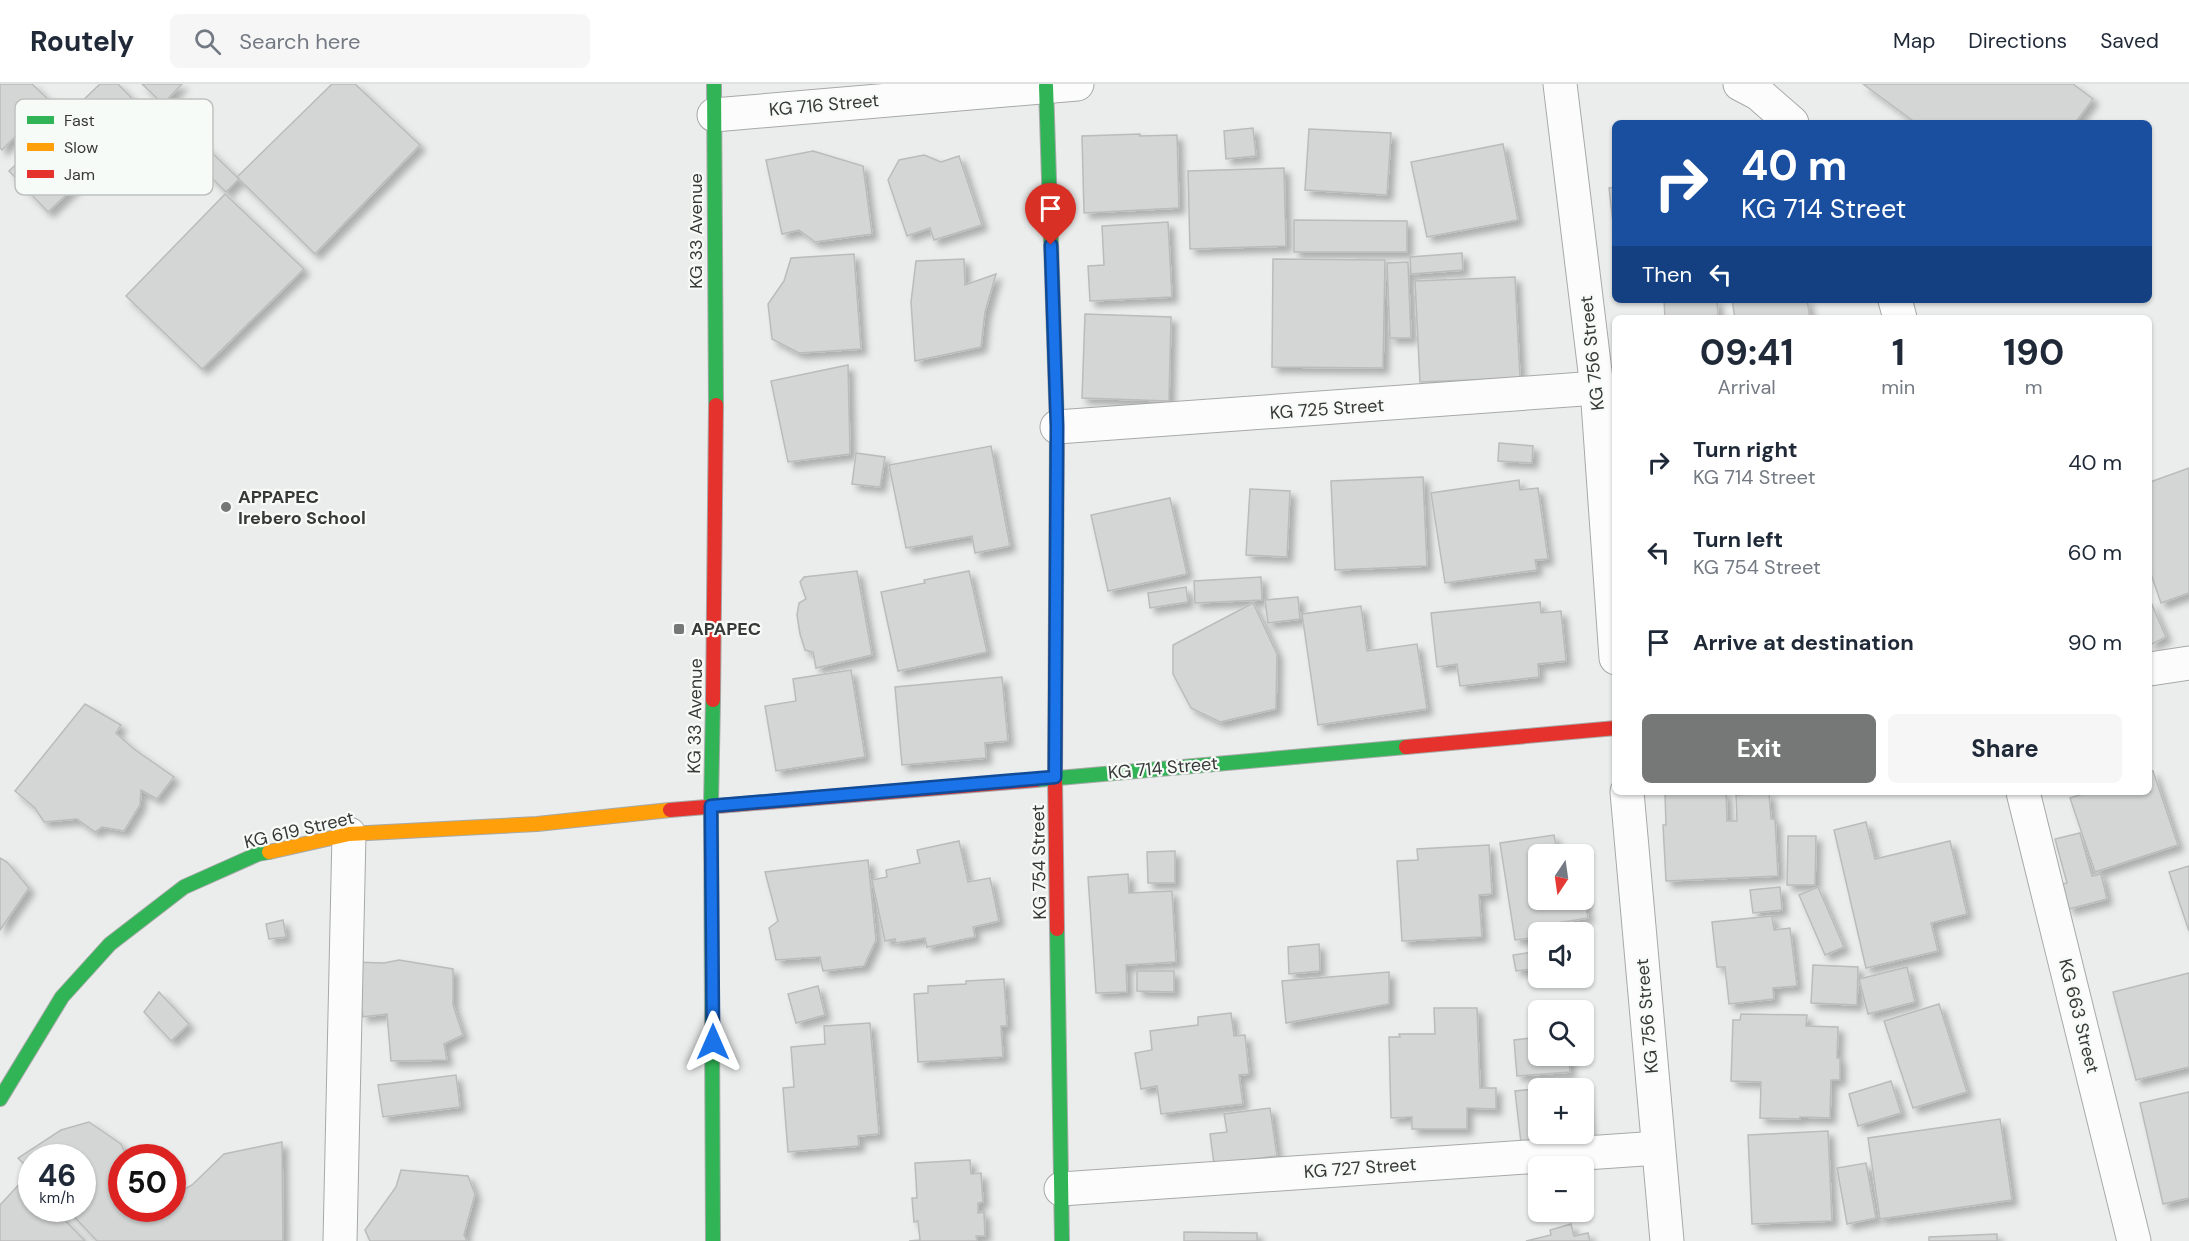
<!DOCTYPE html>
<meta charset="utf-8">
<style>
body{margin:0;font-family:"DM Sans",sans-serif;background:#f6f6f7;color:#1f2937;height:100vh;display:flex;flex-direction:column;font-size:22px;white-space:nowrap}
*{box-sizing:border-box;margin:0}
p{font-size:20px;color:#747a83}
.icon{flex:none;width:33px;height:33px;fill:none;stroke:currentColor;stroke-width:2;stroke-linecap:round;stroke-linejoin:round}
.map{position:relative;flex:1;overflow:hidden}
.sheet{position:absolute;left:1612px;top:231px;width:540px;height:480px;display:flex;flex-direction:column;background:#fff;border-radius:9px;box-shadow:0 2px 4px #0004}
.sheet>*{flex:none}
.top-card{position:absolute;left:1612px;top:36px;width:540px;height:183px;border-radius:9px;box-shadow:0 2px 4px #0004;background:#1a4fa0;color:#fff;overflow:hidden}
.needle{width:39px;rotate:193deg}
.buttons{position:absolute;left:1528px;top:760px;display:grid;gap:12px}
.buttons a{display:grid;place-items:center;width:66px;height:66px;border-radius:9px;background:#fff;box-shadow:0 2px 4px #0004;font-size:30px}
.speed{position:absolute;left:18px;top:1060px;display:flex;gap:12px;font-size:30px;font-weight:700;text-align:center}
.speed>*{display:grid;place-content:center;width:78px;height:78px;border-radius:50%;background:#fff;box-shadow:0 2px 4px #0004;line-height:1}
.speed small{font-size:15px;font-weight:400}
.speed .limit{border:9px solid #d22;background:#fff;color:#111}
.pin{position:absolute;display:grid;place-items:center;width:51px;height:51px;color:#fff;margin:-62px -26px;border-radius:50% 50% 50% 0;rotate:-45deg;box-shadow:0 0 6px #0007}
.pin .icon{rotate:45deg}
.me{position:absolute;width:66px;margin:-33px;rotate:0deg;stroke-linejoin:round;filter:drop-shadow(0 0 4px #0008)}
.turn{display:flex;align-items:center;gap:21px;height:126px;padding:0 30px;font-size:27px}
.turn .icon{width:78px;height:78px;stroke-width:2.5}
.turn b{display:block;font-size:42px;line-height:51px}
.then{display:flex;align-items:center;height:57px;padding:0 30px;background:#0003;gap:12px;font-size:22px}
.eta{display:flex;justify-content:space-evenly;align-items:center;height:102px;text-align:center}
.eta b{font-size:36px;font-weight:700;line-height:42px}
.cta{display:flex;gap:12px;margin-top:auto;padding:12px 30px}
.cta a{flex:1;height:69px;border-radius:9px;background:#767877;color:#fff;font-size:24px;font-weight:700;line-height:69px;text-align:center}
.cta a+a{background:#f6f6f7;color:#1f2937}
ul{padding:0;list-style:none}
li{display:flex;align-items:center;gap:18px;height:90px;padding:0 30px}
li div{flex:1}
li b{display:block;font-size:22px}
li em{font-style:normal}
header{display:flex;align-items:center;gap:36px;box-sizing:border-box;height:84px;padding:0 30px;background:#fff;border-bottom:2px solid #e0e1e3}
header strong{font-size:28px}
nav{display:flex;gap:33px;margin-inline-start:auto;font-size:21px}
.search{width:420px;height:54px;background:#f6f6f7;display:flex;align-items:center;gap:15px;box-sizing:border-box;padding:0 21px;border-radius:9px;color:#747a83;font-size:22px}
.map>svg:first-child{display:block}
</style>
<header>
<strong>Routely</strong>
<div class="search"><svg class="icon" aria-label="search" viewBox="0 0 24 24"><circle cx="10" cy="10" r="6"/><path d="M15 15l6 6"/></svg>Search here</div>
<nav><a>Map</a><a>Directions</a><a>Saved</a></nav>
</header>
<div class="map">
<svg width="2189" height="1157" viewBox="0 0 2189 1157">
<defs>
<filter id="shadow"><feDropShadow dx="5.5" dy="5.5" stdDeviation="3" flood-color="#0004"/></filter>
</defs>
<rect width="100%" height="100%" fill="#ebedec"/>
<!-- building -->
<g fill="#d4d5d5" stroke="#babcbb" stroke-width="1.5" fill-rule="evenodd" filter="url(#shadow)">
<polygon points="0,0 32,0 50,17 2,66 0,64"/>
<polygon points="100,0 118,0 149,32 48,128 9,87"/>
<polygon points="142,0 182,0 163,20"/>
<polygon points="332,0 355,0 420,61 315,170 237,93"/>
<polygon points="1863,0 2073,0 2093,15 2075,39 1916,39"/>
<polygon points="173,31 239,95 226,108 160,43"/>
<polygon points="1253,44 1256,72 1226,75 1224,47"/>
<polygon points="1309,45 1391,49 1387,111 1305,106"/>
<polygon points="1140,50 1140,52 1177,51 1179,124 1084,129 1082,52"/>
<polygon points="1503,60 1518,136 1427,153 1411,78"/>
<polygon points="813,67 863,82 872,150 815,158 799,146 782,150 766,76"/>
<polygon points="924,71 941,78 959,72 982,141 934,156 930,144 907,152 888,96 899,76"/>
<polygon points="1284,84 1286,162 1190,165 1188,87"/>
<polygon points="1616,103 1616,148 1614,148 1609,104"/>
<polygon points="225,110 304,185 202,285 126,212"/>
<polygon points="1294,136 1407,137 1407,168 1294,168"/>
<polygon points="1168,138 1172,213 1090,217 1088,182 1104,181 1102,142"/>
<polygon points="1462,169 1463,186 1411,190 1410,173"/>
<polygon points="854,170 861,265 799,269 772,255 768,220 784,197 791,174"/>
<polygon points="964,175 965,201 996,190 985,228 981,263 915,277 911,218 916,177"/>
<polygon points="1273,175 1385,176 1383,284 1272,283"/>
<polygon points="1408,178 1411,254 1390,254 1387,179"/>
<polygon points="1515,193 1520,294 1420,298 1415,197"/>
<polygon points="1664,216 1717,216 1718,234 1665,234"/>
<polygon points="1732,216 1807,216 1810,234 1735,234"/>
<polygon points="1085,230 1171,233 1169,317 1082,314"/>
<polygon points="848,281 850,370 788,378 771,297"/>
<polygon points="1499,359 1533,362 1532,379 1498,377"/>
<polygon points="991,362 1010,462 975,469 972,452 906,464 889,381"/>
<polygon points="856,369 885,373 880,403 852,400"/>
<polygon points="2189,384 2189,509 2161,519 2150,487 2150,398"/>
<polygon points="1423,393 1427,482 1335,486 1331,397"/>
<polygon points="1519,396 1520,406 1538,404 1548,475 1535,476 1537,486 1445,499 1431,409"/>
<polygon points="1250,405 1290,407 1287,473 1246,471"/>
<polygon points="1170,414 1187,490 1108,507 1091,431"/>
<polygon points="857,487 872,571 816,584 813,568 805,566 800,550 797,531 799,519 806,515 800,498 804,493"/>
<polygon points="969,487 987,568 898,587 881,508 925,499 924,496"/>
<polygon points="1261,493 1262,516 1195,519 1194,497"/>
<polygon points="1186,503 1188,518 1150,524 1148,509"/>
<polygon points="1298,513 1300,535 1268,539 1265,516"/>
<polygon points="2150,516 2166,553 2150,561"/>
<polygon points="1540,518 1541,529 1561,527 1566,577 1538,580 1539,593 1460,602 1457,580 1437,583 1431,529"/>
<polygon points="1253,519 1277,570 1276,625 1220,638 1191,624 1173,590 1173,561"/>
<polygon points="1361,522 1367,567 1417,560 1427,625 1318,641 1302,530"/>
<polygon points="851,586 865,673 776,687 765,622 796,617 793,595"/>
<polygon points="1002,593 1008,657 985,659 986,674 902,681 895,603"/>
<polygon points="85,620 121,641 116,649 134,665 174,693 157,715 141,706 140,721 124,747 102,743 95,748 77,735 44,738 35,724 15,707"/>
<polygon points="2153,687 2178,761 2095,788 2070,714 2089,708 2150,708 2150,688"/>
<polygon points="1726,708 1727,737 1737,737 1736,711 1769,709 1771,735 1775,735 1778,792 1666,797 1663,741 1666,741 1665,710"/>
<polygon points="1866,738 1875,775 1950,757 1967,830 1931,839 1938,867 1866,884 1834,746"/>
<polygon points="2080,749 2092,792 2101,790 2107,815 2069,825 2062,800 2067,799 2055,755"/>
<polygon points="1554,751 1558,771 1539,771 1539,816 1584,816 1584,811 1588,834 1539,842 1539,853 1515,856 1500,759"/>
<polygon points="1788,752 1816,752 1815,801 1787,801"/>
<polygon points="959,757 968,798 990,794 999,837 973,843 975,853 927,863 925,854 896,859 895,855 885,857 872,796 887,793 886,786 920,779 917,766"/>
<polygon points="1489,761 1492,810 1479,811 1482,853 1402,857 1397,777 1418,776 1417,765"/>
<polygon points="1175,767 1175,799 1148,799 1147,768"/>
<polygon points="0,774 7,778 29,804 0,846"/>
<polygon points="868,776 876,856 864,882 823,887 820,873 776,876 769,844 778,837 765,788"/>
<polygon points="2189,782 2189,847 2169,788"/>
<polygon points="1128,790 1129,809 1172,807 1176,878 1126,881 1127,908 1096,909 1088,793"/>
<polygon points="1780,803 1782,826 1753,829 1750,806"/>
<polygon points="1818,803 1844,863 1825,871 1799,811"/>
<polygon points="1772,832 1774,846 1790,844 1797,902 1773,904 1774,915 1729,920 1725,883 1717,883 1712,838"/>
<polygon points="283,836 286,853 269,855 266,840"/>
<polygon points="1319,860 1320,887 1289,890 1288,863"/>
<polygon points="1539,867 1539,884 1516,887 1513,871"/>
<polygon points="399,876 453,885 453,921 463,951 444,960 447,976 391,977 387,930 361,933 363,932 352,878 384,879"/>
<polygon points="1813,881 1858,883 1857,921 1811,919"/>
<polygon points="1907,883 1915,918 1868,930 1859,895"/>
<polygon points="1137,887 1174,887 1174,908 1137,907"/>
<polygon points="1389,888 1389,920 1286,939 1282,897"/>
<polygon points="2189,889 2189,983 2136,996 2113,908"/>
<polygon points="1004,895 1007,942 1001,942 1003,973 918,978 914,910 928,909 928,902 966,900 966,897"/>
<polygon points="818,902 825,931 796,939 788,910"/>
<polygon points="159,908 189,940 171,957 144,928"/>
<polygon points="1939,920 1967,1008 1913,1024 1884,937"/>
<polygon points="1434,924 1477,924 1480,1004 1496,1004 1496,1025 1467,1024 1467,1045 1412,1045 1412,1033 1391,1034 1389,953 1400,953 1399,950 1435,950"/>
<polygon points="1231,929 1234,952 1245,951 1249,990 1239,991 1243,1020 1161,1030 1157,1002 1141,1005 1135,969 1152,966 1150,947 1198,941 1198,933"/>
<polygon points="1741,930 1807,931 1806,942 1838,943 1837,974 1840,974 1840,996 1831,996 1830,1034 1800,1033 1800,1035 1760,1034 1761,998 1731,997 1733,936 1740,936"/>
<polygon points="870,939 879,1050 858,1052 859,1062 788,1068 783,1004 794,1003 791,963 825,960 824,942"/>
<polygon points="1539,953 1539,972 1569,972 1570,988 1517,992 1514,956"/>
<polygon points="456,991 460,1023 383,1033 378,1001"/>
<polygon points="1891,997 1901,1029 1858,1042 1849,1010"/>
<path d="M1584,1000L1590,1052L1521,1059L1515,1007ZM1539,1005H1584V1050H1539Z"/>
<polygon points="2189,1008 2189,1114 2163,1120 2140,1019"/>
<polygon points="1270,1024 1277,1072 1214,1080 1210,1050 1227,1048 1224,1030"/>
<polygon points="2000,1035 2012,1116 1880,1135 1868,1054"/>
<polygon points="89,1038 121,1060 127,1074 122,1074 122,1125 172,1125 172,1112 192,1101 224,1070 282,1058 283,1157 97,1157 67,1125 82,1125 82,1074 32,1074 32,1088 18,1074 61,1046"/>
<polygon points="1828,1047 1832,1137 1752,1140 1748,1051"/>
<polygon points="970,1076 971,1090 981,1089 983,1118 978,1119 978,1129 984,1128 985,1152 976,1152 977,1157 909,1157 920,1156 918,1137 914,1138 912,1114 917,1114 915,1079"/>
<polygon points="1866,1079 1876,1134 1847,1140 1837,1084"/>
<polygon points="401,1086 468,1092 475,1110 464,1151 467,1157 370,1157 365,1146 396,1103"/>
<polygon points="24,1095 32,1102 32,1125 54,1125 85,1157 0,1157 0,1121"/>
<polygon points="1571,1140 1574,1152 1588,1149 1590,1157 1526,1157 1551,1151 1550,1146"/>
<polygon points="1184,1148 1257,1149 1257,1157 1184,1157"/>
<polygon points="1997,1150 1997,1157 1929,1157 1929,1153"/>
</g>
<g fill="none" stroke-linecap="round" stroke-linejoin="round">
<defs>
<g id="street">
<polyline points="1560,0 1597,304 1616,574"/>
<polyline points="1740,0 1759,10 1792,39"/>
<polyline points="714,31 1077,0"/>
<polyline points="1895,216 1900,234"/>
<polyline points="1057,343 1597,304"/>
<polyline points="2150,585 2189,579"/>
<polyline points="1627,708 1667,1157"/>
<polyline points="2023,708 2134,1157"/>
<polyline points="1061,1105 1658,1064"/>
<polyline points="340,1157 349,750"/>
</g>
<g id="fast">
<polyline points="714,0 716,321"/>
<polyline points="1046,2 1057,343 1056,518"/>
<polyline points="713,616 711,722 713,1157"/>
<polyline points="1036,696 1406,663"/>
<polyline points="1057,845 1062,1157"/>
<polyline points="0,1015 62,913 110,860 184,803 258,770 269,768"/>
</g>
<polyline id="slow" points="269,768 349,750 537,740 670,726"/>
<g id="jam">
<polyline points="1056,518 1055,693 1057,845"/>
<polyline points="713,616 716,321"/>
<polyline points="1406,663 1616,644"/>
<polyline points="670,726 1036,696"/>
</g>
</defs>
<!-- street casing -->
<use href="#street" stroke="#a7a9a8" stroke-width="35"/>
<!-- fast casing -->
<use href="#fast" stroke="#a7a9a8" stroke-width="16"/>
<!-- slow casing -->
<use href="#slow" stroke="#a7a9a8" stroke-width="16"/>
<!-- jam casing -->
<use href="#jam" stroke="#a7a9a8" stroke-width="16"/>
<!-- street -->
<use href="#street" stroke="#fcfcfc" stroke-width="33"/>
<!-- fast -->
<use href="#fast" stroke="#30b455" stroke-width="14"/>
<!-- slow -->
<use href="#slow" stroke="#ff9f0a" stroke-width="14"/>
<!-- jam -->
<use href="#jam" stroke="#e5322d" stroke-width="14"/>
</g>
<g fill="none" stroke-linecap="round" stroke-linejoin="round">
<defs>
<polyline id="route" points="713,958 711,722 1055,693 1057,342 1051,161"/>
</defs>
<!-- route casing -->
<use href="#route" stroke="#114b97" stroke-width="15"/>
<!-- route -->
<use href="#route" stroke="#1a73e8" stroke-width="10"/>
</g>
<!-- markers -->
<g fill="#767877" stroke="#f7fbf8" stroke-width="2">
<circle cx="226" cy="423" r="6"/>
<rect x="673" y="539" width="12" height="12" rx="3"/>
</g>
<g text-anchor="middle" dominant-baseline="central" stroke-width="4.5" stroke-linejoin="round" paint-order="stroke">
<!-- street labels -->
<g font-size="18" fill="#373938" stroke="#f7fbf8">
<text transform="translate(824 21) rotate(-5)">KG 716 Street</text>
<text transform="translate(696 147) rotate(-90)">KG 33 Avenue</text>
<text transform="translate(1592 269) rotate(-96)">KG 756 Street</text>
<text transform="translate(1327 325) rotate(-4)">KG 725 Street</text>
<text transform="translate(695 632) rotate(-89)">KG 33 Avenue</text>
<text transform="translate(1163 684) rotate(-5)">KG 714 Street</text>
<text transform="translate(299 746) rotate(-13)">KG 619 Street</text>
<text transform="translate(1039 778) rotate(-91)">KG 754 Street</text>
<text transform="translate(1647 932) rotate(-95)">KG 756 Street</text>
<text transform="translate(2079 932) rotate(76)">KG 663 Street</text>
<text transform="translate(1360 1084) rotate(-4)">KG 727 Street</text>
</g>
<!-- poi labels -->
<g font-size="18" font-weight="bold" fill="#373938" stroke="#f7fbf8" text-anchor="start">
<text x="238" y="413">APPAPEC<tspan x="238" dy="21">Irebero School</tspan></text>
<text x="691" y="545">APAPEC</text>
</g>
</g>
<!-- legend -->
<rect x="15" y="15" width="198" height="96" rx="9" fill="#f7fbf8" stroke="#bdc1be" stroke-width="1.5"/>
<rect x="27" y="32" width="27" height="8" fill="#30b455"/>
<rect x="27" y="59" width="27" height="8" fill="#ff9f0a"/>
<rect x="27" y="86" width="27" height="8" fill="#e5322d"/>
<g font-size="16" fill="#373938">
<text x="64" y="42">Fast</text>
<text x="64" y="69">Slow</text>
<text x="64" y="96">Jam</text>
</g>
</svg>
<div class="buttons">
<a><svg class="needle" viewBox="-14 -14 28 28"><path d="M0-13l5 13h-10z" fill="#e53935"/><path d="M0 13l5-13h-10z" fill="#747a83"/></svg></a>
<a><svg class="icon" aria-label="sound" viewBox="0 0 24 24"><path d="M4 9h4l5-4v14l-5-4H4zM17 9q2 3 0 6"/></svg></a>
<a><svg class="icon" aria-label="search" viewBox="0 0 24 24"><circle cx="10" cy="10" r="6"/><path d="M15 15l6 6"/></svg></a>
<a>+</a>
<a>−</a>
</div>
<div class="speed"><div>46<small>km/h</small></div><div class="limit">50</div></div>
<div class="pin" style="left:1051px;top:161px;background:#d93025"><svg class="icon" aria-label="arrive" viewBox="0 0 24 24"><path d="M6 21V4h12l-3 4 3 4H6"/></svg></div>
<svg class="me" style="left:713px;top:958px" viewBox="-20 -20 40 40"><path d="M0-17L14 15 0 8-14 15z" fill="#1a73e8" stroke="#fff" stroke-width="4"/></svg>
<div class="top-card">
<div class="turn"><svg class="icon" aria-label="right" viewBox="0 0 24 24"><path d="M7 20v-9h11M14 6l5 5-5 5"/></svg><div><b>40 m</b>KG 714 Street</div></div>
<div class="then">Then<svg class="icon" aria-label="left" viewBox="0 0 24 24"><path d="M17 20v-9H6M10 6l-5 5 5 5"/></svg></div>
</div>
<section class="sheet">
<div class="eta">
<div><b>09:41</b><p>Arrival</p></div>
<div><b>1</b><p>min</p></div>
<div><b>190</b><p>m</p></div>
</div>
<ul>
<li><svg class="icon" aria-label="right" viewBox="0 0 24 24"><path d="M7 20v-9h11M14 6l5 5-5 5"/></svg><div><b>Turn right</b><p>KG 714 Street</p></div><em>40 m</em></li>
<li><svg class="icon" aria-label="left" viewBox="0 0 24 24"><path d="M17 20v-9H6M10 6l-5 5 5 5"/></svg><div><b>Turn left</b><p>KG 754 Street</p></div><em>60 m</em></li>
<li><svg class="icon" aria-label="arrive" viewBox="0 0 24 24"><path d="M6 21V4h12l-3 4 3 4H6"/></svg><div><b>Arrive at destination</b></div><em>90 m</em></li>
</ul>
<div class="cta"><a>Exit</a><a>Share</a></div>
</section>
</div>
